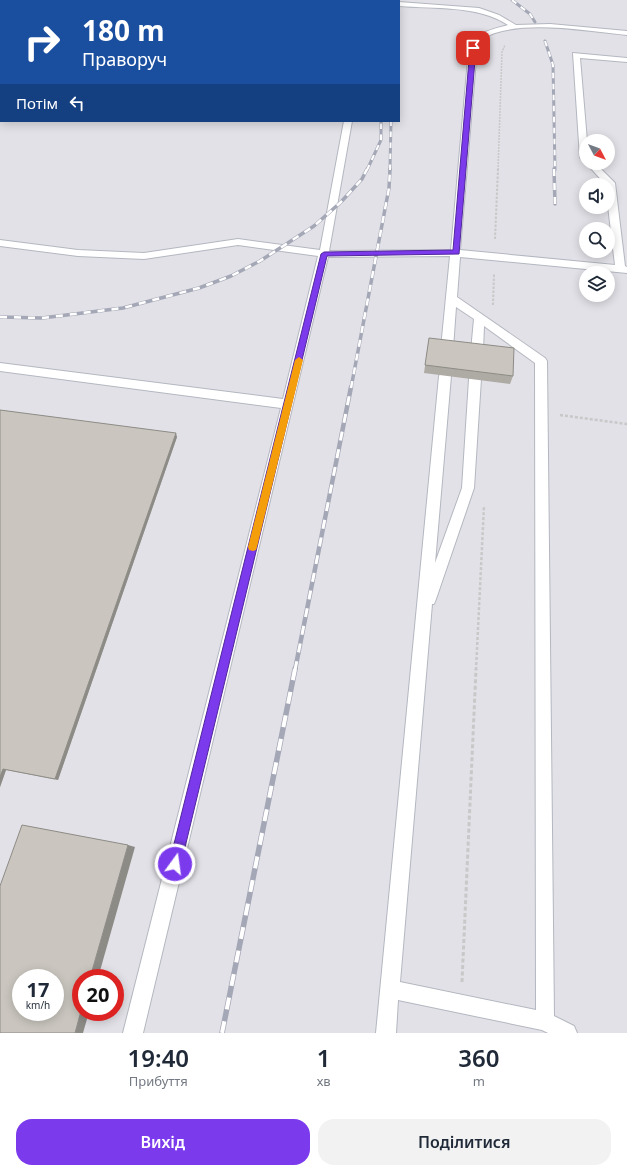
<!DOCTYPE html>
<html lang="uk">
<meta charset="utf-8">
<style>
body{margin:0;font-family:"Noto Sans",sans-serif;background:#f2f2f3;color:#1f2937;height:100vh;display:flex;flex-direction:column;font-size:15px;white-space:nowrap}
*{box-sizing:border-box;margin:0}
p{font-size:13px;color:#747a83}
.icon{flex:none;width:22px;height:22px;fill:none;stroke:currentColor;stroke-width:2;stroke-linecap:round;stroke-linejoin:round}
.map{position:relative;height:1033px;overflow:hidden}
.sheet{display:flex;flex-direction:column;background:#fff;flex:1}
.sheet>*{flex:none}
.guide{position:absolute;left:0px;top:0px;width:400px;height:122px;box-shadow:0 2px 10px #0003;background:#1a4fa0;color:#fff;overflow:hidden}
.needle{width:26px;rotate:131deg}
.tools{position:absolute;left:579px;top:134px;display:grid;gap:8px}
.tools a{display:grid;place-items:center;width:36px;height:36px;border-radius:50%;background:#fff;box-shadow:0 2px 10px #0003;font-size:20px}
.speed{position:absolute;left:12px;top:969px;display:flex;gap:8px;font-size:20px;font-weight:700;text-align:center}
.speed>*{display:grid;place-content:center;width:52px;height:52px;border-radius:50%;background:#fff;box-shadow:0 2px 10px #0003;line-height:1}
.speed small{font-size:10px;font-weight:400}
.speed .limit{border:6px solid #d22;background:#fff;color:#111}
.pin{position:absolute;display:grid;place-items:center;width:34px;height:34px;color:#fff;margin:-17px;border-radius:8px;box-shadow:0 2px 6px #0006}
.me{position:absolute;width:44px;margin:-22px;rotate:14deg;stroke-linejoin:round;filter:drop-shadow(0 0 3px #0008)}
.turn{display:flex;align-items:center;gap:14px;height:84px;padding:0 16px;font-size:18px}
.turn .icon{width:52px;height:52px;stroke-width:2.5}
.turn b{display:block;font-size:28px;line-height:34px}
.then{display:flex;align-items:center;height:38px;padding:0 16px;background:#0003;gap:8px;font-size:15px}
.eta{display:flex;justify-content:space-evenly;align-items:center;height:68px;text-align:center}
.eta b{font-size:24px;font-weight:600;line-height:28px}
.action{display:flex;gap:8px;margin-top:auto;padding:8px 16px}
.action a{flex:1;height:46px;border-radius:16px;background:#7c3aed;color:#fff;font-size:16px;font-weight:600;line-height:46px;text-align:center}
.action a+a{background:#f2f2f3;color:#1f2937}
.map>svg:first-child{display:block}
</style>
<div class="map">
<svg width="627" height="1033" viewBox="0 0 627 1033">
<rect width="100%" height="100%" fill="#eee8e1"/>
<!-- industrial -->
<path fill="#e2e1e7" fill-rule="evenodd" d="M0,0H627V1033H0ZM1,1H399V121H1ZM586,141H608V163H586ZM586,185H608V207H586ZM586,229H608V251H586ZM586,273H608V295H586ZM21,978H55V1012H21ZM81,978H115V1012H81Z"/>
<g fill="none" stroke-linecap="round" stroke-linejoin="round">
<defs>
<g id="lane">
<rect x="347" y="0" width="18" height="1"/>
<path d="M399,2L479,8L499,15L516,25L550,24L627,31V35C589,31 531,21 495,33C487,35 481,41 477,48L460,250L615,265L608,206V185H606L586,163H595L615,183L625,266L627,267V273L460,257L457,297L545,358L547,361L554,1016L574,1026L577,1033H548L542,1030L398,1000L396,1033H376L439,376L441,373L445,372L449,373L451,376L435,563L462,488L469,379L471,376L475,375L479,376L481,379L474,488L436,599L434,604H432L400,982L536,1010L535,363L484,326L483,351L481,354H473L471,351L474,319L456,307L453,348L451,351H443L441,348L450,256L328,257L143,1033H123L281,408L0,371V363L283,399L318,256L238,245L144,259L78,256L0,246V240L78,250L144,253L238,239L320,250L344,121H352L329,251L451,250L469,48C479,31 490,30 508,25C478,5 434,9 399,6Z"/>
<polygon points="573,53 627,58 627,62 580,58 587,141 586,162 580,158"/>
</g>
</defs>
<!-- lane casing -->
<use href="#lane" stroke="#b4b7c0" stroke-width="2"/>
<!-- path-far3 -->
<polyline stroke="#c8c8c8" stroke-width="1.5" stroke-dasharray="2 1" stroke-linecap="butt" points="498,170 502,52 505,45"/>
<!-- path-far2 -->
<g stroke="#c8c8c8" stroke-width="2" stroke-dasharray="2.5 1.5" stroke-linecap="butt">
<polyline points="495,239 498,169"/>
<polyline points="493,305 494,274"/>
</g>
<!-- path-far1 -->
<g stroke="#c8c8c8" stroke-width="2.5" stroke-dasharray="3 2" stroke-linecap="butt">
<polyline points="560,415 627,424"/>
<polyline points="476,670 484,506"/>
</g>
<!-- path -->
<polyline stroke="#c8c8c8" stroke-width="3" stroke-dasharray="4 2.5" stroke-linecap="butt" points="462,982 476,669"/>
<!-- lane -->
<use href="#lane" fill="#fff" fill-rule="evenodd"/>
<defs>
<g id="rail-far3">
<polyline points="512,0 530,14 535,22"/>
<polyline points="545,41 553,65 555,170"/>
<polyline points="367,170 381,140 381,121"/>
<polyline points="390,170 391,121"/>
</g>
<g id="rail-far2">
<polyline points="554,169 555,204"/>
<polyline points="0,317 42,318 123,308 199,288 231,276 260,261 314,226 341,202 362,179 367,169"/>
<polyline points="351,388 389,188 390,169"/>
</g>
<polyline id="rail-far1" points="295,670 351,387"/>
<polyline id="rail" points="222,1033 295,669"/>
</defs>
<!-- rail-far3 casing -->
<use href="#rail-far3" stroke="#a4a7b6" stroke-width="3"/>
<!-- rail-far2 casing -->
<use href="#rail-far2" stroke="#a4a7b6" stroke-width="3.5"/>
<!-- rail-far1 casing -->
<use href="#rail-far1" stroke="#a4a7b6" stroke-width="4.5"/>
<!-- rail casing -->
<use href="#rail" stroke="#a4a7b6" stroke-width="5.5"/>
<!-- rail-far3 -->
<use href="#rail-far3" stroke="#fff" stroke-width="2" stroke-dasharray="5.5" stroke-linecap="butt"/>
<!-- rail-far2 -->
<use href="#rail-far2" stroke="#fff" stroke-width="2.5" stroke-dasharray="7" stroke-linecap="butt"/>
<!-- rail-far1 -->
<use href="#rail-far1" stroke="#fff" stroke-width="3" stroke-dasharray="9" stroke-linecap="butt"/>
<!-- rail -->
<use href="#rail" stroke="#fff" stroke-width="4" stroke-dasharray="12" stroke-linecap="butt"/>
</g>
<!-- wall -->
<g fill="#aeaaa4">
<polygon points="429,338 513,376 510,384 424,373"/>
<polygon points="0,410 177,437 58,780 6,770 0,787"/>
</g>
<!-- shaded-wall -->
<g fill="#8d8b86">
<polygon points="1,73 1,80 0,81 0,75"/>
<polygon points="176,433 177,437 58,780 55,779"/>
<polygon points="3,769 6,770 0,787 0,777"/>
<polygon points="128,845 135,847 98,978 90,978"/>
<polygon points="81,1011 81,1012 89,1012 83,1033 75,1033"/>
</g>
<!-- building -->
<g fill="#cac6bf" stroke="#8d8b86" fill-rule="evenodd">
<polygon points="0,1 1,1 1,73 0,75"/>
<polygon points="429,338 514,348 513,376 425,365"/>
<polygon points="0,410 176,433 55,779 3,769 0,777"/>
<path d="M22,825L128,845L90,978H81V1011L75,1033H0V886ZM21,978H55V1012H21Z"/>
</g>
<!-- route -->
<polygon fill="#7c3aed" stroke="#51269a" points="473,46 476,48 459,254 327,256 181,864 179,869 175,870 171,869 169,864 321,254 324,252 453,250 470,48"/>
<!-- slow -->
<polygon fill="#f59e0b" points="299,357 303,360 257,547 256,550 253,551 249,550 248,547 295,360"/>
</svg>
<div class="tools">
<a><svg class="needle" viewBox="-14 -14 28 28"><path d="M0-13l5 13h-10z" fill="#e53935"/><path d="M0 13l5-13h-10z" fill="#747a83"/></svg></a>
<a><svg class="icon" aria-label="sound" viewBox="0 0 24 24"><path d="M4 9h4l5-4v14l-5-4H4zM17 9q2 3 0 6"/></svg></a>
<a><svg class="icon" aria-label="search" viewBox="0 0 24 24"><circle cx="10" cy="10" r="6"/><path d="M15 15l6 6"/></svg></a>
<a><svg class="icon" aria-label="layers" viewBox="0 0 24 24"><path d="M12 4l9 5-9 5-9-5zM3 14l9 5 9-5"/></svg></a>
</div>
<div class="speed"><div>17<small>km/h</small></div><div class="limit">20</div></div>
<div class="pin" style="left:473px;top:48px;background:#d93025"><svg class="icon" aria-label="arrive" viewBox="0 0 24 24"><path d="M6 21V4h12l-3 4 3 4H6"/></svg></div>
<svg class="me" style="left:175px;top:864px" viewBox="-20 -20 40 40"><circle r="17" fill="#7c3aed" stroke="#fff" stroke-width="3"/><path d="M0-11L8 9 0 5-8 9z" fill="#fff"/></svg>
<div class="guide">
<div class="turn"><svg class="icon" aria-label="right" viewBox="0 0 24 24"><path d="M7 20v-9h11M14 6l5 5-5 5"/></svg><div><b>180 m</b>Праворуч</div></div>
<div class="then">Потім<svg class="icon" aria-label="left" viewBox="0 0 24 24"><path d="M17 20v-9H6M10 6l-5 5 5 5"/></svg></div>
</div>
</div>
<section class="sheet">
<div class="eta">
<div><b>19:40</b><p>Прибуття</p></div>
<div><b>1</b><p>хв</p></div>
<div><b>360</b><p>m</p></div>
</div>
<div class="action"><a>Вихід</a><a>Поділитися</a></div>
</section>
